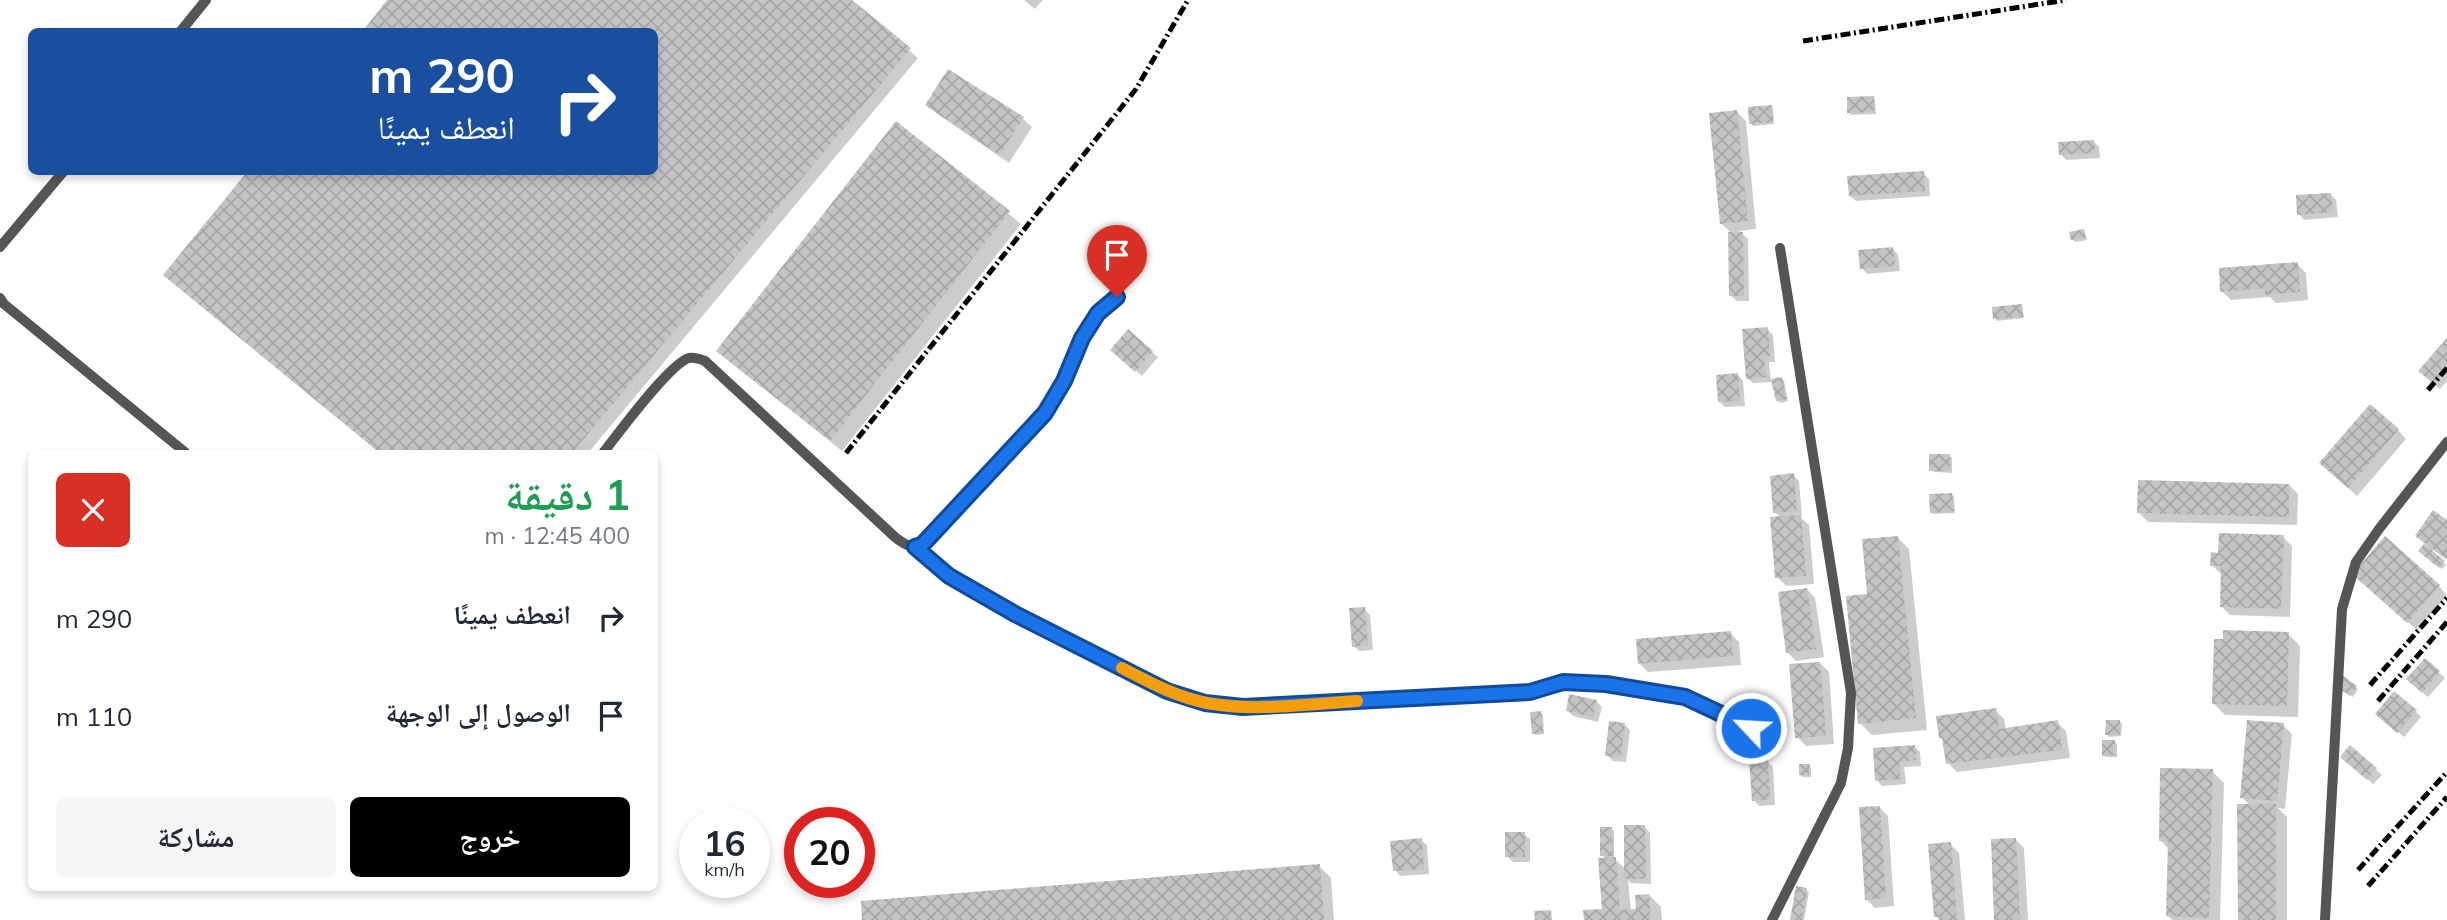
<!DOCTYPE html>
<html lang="ar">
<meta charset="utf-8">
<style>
body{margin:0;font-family:Mulish,"Noto Naskh Arabic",sans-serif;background:#f6f6f7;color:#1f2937;direction:rtl;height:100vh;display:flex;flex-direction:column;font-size:26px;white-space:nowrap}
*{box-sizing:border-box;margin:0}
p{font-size:23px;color:#747a83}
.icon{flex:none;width:38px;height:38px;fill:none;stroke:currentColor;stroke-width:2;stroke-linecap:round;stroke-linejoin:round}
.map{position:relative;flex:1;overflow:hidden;direction:ltr}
.sheet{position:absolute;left:28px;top:450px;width:630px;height:441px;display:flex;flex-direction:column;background:#fff;border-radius:10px;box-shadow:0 4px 10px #0003;direction:rtl}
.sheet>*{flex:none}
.banner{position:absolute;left:28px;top:28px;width:630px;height:147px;border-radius:10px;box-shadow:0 4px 10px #0003;direction:rtl;background:#1a4fa0;color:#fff;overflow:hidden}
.speed{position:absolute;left:679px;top:807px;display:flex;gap:14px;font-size:35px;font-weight:700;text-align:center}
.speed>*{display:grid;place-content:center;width:91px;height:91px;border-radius:50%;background:#fff;box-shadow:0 4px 10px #0003;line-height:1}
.speed small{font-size:18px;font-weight:400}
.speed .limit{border:10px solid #d22;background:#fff;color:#111}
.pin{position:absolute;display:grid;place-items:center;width:60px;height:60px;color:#fff;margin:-72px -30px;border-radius:50% 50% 50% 0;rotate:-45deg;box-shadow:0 0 7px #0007}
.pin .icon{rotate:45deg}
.me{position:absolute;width:77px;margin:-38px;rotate:295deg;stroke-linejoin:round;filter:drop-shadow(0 0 5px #0008)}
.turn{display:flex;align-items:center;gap:24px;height:147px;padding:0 28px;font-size:32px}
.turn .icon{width:91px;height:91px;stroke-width:2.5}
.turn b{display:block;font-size:49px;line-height:60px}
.round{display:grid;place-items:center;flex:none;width:74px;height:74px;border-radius:10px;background:#f6f6f7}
.head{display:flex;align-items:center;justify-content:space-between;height:119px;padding:0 28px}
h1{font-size:42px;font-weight:700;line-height:52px;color:#1e9e55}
.primary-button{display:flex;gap:14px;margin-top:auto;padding:14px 28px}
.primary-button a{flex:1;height:80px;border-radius:10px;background:#000;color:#fff;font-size:28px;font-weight:700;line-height:80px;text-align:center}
.primary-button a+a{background:#f6f6f7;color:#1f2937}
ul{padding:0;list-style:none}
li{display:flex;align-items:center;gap:21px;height:98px;padding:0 28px}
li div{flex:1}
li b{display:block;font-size:26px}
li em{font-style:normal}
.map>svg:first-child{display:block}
</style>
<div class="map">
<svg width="2447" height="920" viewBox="0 0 2447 920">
<defs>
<pattern id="building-cross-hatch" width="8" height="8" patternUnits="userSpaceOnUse" patternTransform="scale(1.75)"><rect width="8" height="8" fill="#c4c4c4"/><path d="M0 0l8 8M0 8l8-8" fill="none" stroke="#a7a7a7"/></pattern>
</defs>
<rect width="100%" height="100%" fill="#fff"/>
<!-- shadow -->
<g fill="#0003">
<polygon points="390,0 849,0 918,58 588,453 380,453 165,275 249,172 654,172 654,32"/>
<polygon points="1024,0 1043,0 1035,9"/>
<polygon points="949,72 1023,119 1032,127 1009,163 936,113 927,104"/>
<polygon points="1873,98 1875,100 1876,114 1852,115 1849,113"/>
<polygon points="1771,107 1773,110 1774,124 1753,126 1751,123"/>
<polygon points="1737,112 1746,121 1756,229 1739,231 1748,239 1749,301 1737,301 1731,296 1732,234 1721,223"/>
<polygon points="897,123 1021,224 842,451 718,351"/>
<polygon points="2093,141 2099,147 2100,158 2066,160 2060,154"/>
<polygon points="1923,173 1929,179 1930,196 1856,201 1850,196"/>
<polygon points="2331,195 2336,200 2338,217 2304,220 2299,214"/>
<polygon points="2084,231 2087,240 2075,242 2072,239"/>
<polygon points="1893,249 1898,255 1900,271 1867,274 1862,268"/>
<polygon points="2297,264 2306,273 2308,300 2276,303 2270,297 2231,300 2222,291"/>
<polygon points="2022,306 2024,318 1997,321 1995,318"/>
<polygon points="1767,329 1773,335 1775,362 1769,362 1771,381 1782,378 1784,381 1788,401 1780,403 1777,400 1773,382 1753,383 1747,378"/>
<polygon points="2447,341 2447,381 2440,389 2426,377"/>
<polygon points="1152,352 1158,357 1142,376 1118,355"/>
<polygon points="1738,375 1743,381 1745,406 1725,407 1719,401"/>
<polygon points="2398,430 2406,439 2357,496 2330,472"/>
<polygon points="1950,456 1952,458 1952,473 1934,472 1931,470"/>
<polygon points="1793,475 1799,481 1802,516 1799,516 1809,525 1814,584 1786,586 1777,577 1781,518 1775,512"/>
<polygon points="2289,485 2298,494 2297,525 2148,522 2139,513"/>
<polygon points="1952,494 1954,497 1955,513 1934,514 1932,512"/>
<polygon points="2447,521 2447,560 2433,550 2431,552 2446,565 2442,569 2421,551 2426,545 2417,536"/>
<polygon points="2283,537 2292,546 2290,617 2230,615 2221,606 2221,574 2212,565 2220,554"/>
<polygon points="1898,538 1909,549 1927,730 1872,735 1860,723 1869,596"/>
<polygon points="2363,583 2439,586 2447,596 2417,630"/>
<polygon points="1807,589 1815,598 1824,657 1796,661 1787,652"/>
<polygon points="1364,609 1370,615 1373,650 1359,651 1354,646"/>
<polygon points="1730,633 1739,642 1741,665 1648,672 1639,663"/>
<polygon points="2288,634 2300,646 2298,717 2225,715 2213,703"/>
<polygon points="2425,660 2445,678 2428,697 2414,685"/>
<polygon points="1820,663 1829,672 1834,744 1806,746 1797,737"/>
<polygon points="2342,677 2358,689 2353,697 2339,687"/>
<polygon points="1596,701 1602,707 1598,722 1573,716 1567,710"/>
<polygon points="1995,710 2004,719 2006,730 2057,722 2066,731 2070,758 1957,772 1948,763 1945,741 1940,737"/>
<polygon points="2415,711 2421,717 2404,737 2383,719"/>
<polygon points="1540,712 1543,715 1544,734 1536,735 1534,733"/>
<polygon points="2119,721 2122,724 2121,736 2109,737 2107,734"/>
<polygon points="1624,724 1630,730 1626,762 1613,761 1607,755"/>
<polygon points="2283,725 2292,734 2285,809 2278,808 2287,817 2287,920 2240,920 2250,806 2242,797"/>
<polygon points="2114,741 2117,744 2117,757 2106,757 2104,755"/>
<polygon points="1914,746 1920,752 1921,766 1904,767 1906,784 1882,786 1877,780"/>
<polygon points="2350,747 2382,775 2373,784 2348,762"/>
<polygon points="1767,761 1773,767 1775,805 1759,806 1754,800"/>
<polygon points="1809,766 1811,768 1811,777 1803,777 1800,775"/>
<polygon points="2212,771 2224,783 2220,920 2172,920 2168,916 2169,849 2160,840"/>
<polygon points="1879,807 1888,816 1894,906 1875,908 1866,899"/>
<polygon points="1645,827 1650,833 1651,884 1631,883 1628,880 1631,911 1638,911 1649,895 1661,907 1662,920 1585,920 1604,910 1606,859 1602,855 1611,829 1614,831 1614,859 1626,869"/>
<polygon points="1524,834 1530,839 1530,862 1513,862 1507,856"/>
<polygon points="2015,839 2024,848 2028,920 1996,920"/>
<polygon points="1421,840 1427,845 1429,874 1400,876 1395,870"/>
<polygon points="1950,844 1959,853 1965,920 1939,920 1936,916"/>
<polygon points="1319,866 1331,878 1334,920 864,920"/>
<polygon points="1806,890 1809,892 1804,920 1791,920"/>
</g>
<!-- building -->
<g fill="url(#building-cross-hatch)">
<polygon points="387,0 852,0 911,48 572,453 380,453 163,275 247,172 654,172 654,32 362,32"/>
<polygon points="948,69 1024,117 999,155 925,105"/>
<polygon points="1874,96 1874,112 1847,113 1847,97"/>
<polygon points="1772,105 1773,122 1749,124 1748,107"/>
<polygon points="1737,110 1748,221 1720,224 1709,113"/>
<polygon points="896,121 1010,211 830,441 716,351"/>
<polygon points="2094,140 2095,153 2059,155 2058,142"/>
<polygon points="1924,171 1925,191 1849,196 1847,176"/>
<polygon points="2331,193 2333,212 2297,215 2296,195"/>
<polygon points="2084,229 2086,238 2071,240 2069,232"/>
<polygon points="1728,232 1743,232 1744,296 1729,296"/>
<polygon points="1893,247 1895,266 1860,269 1858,250"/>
<polygon points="2298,262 2300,292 2265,295 2265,288 2220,292 2219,268"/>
<polygon points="2022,304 2023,317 1993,319 1992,307"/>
<polygon points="1768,327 1770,356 1764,357 1766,377 1746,379 1742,329"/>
<polygon points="1128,329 1153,351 1135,372 1110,350"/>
<polygon points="2447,338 2447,369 2434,384 2418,371"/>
<polygon points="1738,373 1740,401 1718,402 1716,375"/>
<polygon points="1782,377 1787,399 1776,401 1771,379"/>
<polygon points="2370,404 2399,429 2348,488 2319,463"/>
<rect x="1929" y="454" width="21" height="17"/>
<polygon points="1794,473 1797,511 1773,513 1770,476"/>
<polygon points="2138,480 2289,484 2289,517 2137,513"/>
<polygon points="1952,493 1954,511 1930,513 1929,494"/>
<polygon points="2433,510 2447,520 2447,559 2415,536"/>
<polygon points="1801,515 1806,576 1775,578 1770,517"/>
<polygon points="2219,533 2284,535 2281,609 2220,607 2221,566 2210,566 2211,552 2218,553"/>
<polygon points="1898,536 1916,718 1858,724 1846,596 1867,594 1862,539"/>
<polygon points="2385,536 2440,585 2407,623 2352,574"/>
<polygon points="2424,544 2445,561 2439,568 2418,551"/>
<polygon points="1807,588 1816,649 1786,653 1778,592"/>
<polygon points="1365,607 1368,645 1352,647 1349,608"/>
<polygon points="2223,630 2289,632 2287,706 2212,704 2214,639 2223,639"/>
<polygon points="1731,631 1733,656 1638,664 1636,639"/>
<polygon points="2425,658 2440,671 2422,693 2406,679"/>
<polygon points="1820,662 1826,736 1795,738 1789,664"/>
<polygon points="2342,675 2357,686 2350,696 2334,685"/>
<polygon points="2394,691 2417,710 2397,733 2375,714"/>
<polygon points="1569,694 1597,700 1593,717 1566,711"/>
<polygon points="1996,708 1999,729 2058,720 2062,750 1946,764 1942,738 1939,738 1936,716"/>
<polygon points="1541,711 1543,733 1532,734 1530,712"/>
<polygon points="2106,720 2120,720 2120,735 2105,735"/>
<polygon points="2247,720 2284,723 2277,801 2240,798"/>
<polygon points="1609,721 1625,723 1621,757 1605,756"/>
<polygon points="2102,740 2115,740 2115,755 2102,756"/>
<polygon points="1915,745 1916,760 1899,762 1901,779 1875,781 1873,748"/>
<polygon points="2350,745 2377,768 2367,780 2340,757"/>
<polygon points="1768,759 1770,799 1752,801 1749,760"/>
<polygon points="1799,764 1810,764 1809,776 1799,775"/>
<polygon points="2160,768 2213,769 2209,918 2166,916 2168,841 2159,841"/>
<polygon points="2237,804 2276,804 2276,920 2238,920"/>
<polygon points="1880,806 1886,898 1865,900 1859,807"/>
<polygon points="1624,825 1645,825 1646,879 1624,879"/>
<polygon points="1600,827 1612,827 1613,856 1600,856"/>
<rect x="1505" y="832" width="20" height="25"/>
<polygon points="1422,838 1424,869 1393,871 1390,841"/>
<polygon points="2016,838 2020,920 1994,920 1991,839"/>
<polygon points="1951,842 1957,920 1940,920 1940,917 1934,917 1928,844"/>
<polygon points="1616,857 1620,910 1636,909 1635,895 1649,894 1651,920 1584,920 1583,910 1602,909 1598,858"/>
<polygon points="1320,864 1324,920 862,920 861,901"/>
<polygon points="1796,886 1807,888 1802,920 1790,920"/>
<polygon points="1551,910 1552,920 1535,920 1534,911"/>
</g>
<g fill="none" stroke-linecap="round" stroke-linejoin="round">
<!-- service -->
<g stroke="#555" stroke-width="10">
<polyline points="180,32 206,0"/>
<polyline points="0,247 63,172"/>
<polyline points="0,298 4,304 186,453"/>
<path d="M603,453C618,434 669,364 689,358C695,357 700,359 705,361L896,538C906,545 911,549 922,545L1045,413L1064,381L1082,338L1098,314L1117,297"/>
<polyline points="915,547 949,576 1015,614 1167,691 1205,703 1243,707 1530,692 1563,682 1606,684 1685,697 1751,728"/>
<polyline points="1772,920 1841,783 1848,748 1851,693 1780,248"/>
<polyline points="2325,920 2342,609 2356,562 2379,529 2447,442"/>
</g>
<!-- rail -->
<g stroke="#000" stroke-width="5" stroke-dasharray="10 3.5 2 3.5" stroke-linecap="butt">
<polyline points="1803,41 2066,0"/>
<polyline points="2428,390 2447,368"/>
<polyline points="846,453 1136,89 1188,0"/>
<polyline points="2370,685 2447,598"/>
<polyline points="2378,701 2447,622"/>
<polyline points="2358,870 2447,772"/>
<polyline points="2368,886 2447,797"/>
</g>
</g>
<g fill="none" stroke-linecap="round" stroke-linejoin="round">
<defs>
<polyline id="route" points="1117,297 1098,313 1082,338 1064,381 1045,413 922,545 915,547 949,576 1015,614 1167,691 1205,703 1243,707 1530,692 1563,682 1606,684 1685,697 1751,728"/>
</defs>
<!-- route casing -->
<use href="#route" stroke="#114b97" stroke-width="18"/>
<!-- route -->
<use href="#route" stroke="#1a73e8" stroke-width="12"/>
<!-- slow -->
<path stroke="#f59e0b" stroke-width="12" d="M1122,668C1149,682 1176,697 1207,703C1255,712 1308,704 1357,701"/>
</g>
</svg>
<div class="speed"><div>16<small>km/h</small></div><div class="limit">20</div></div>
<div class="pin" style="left:1117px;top:297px;background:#d93025"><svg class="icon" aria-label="arrive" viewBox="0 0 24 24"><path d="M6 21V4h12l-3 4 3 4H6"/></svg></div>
<svg class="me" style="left:1751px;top:728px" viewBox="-20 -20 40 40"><circle r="17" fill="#1a73e8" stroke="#fff" stroke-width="3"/><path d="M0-11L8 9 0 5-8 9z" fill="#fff"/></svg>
<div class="banner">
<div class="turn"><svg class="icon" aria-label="right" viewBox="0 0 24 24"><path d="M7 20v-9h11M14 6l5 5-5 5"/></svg><div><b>290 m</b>انعطف يمينًا</div></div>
</div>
<section class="sheet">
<div class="head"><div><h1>1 دقيقة</h1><p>400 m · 12:45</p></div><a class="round" style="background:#d93025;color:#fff"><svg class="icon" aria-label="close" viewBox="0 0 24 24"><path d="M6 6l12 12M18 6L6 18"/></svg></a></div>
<ul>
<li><svg class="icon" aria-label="right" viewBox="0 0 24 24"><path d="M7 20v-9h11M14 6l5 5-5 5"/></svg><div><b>انعطف يمينًا</b></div><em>290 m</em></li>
<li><svg class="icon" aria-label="arrive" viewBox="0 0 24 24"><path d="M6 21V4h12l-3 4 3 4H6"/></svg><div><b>الوصول إلى الوجهة</b></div><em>110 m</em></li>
</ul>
<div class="primary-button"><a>خروج</a><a>مشاركة</a></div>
</section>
</div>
